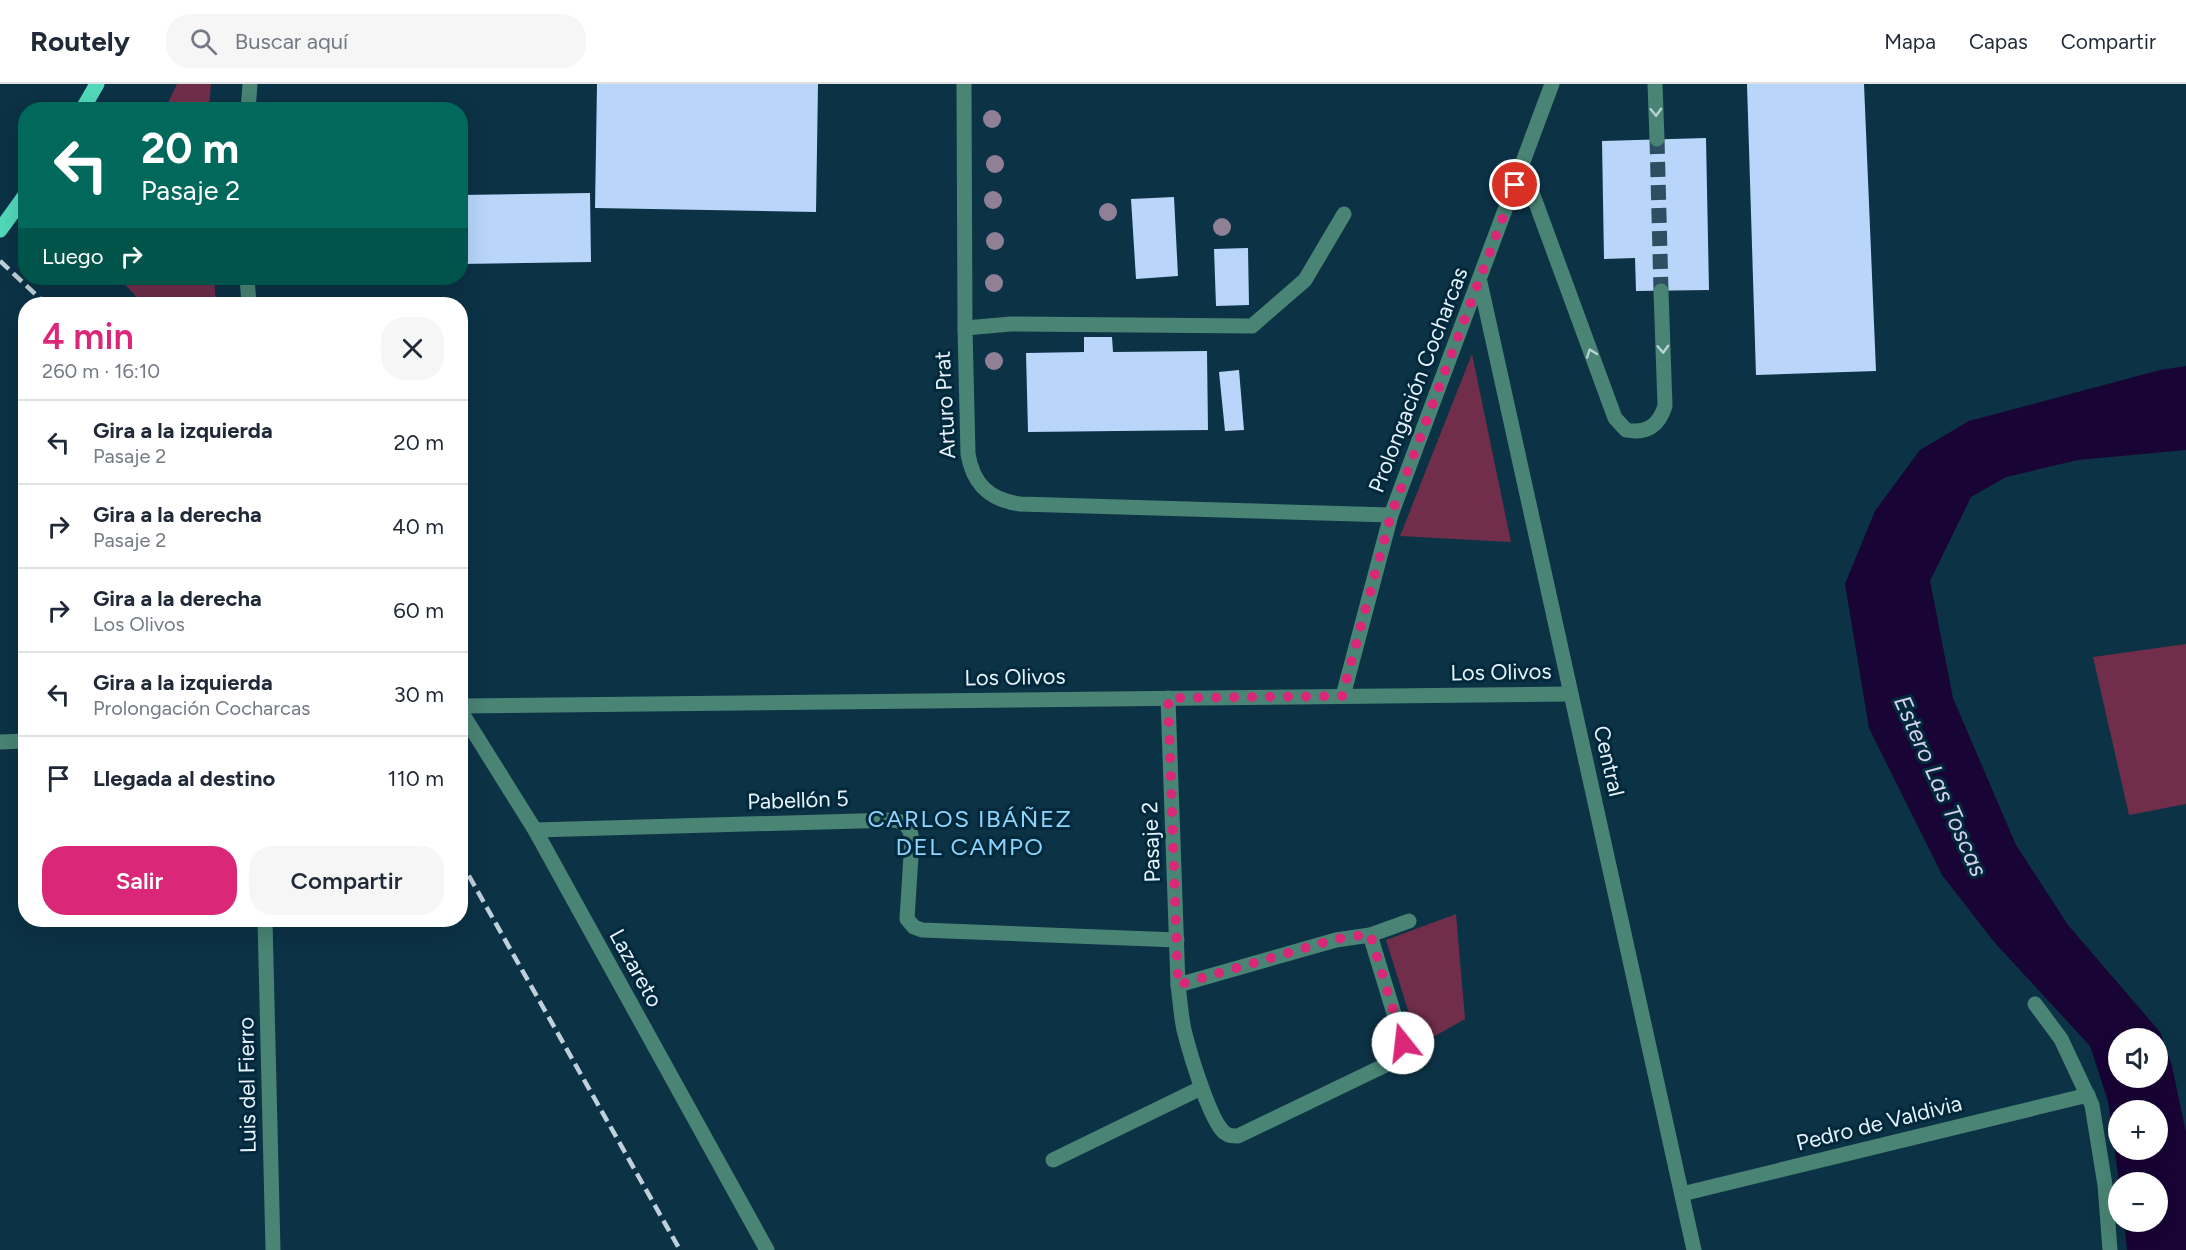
<!DOCTYPE html>
<html lang="es">
<meta charset="utf-8">
<style>
body{margin:0;font-family:Figtree,sans-serif;background:#f6f6f7;color:#1f2937;height:100vh;display:flex;flex-direction:column;font-size:22px;white-space:nowrap}
*{box-sizing:border-box;margin:0}
p{font-size:20px;color:#747a83}
.icon{flex:none;width:33px;height:33px;fill:none;stroke:currentColor;stroke-width:2;stroke-linecap:round;stroke-linejoin:round}
.map{position:relative;flex:1;overflow:hidden}
.sheet{position:absolute;left:18px;top:213px;width:450px;height:630px;display:flex;flex-direction:column;background:#fff;border-radius:24px;box-shadow:0 6px 24px #0002}
.sheet>*{flex:none}
.hud{position:absolute;left:18px;top:18px;width:450px;height:183px;border-radius:24px;box-shadow:0 6px 24px #0002;background:#00695c;color:#fff;overflow:hidden}
.controls{position:absolute;left:2108px;top:944px;display:grid;gap:12px}
.controls a{display:grid;place-items:center;width:60px;height:60px;border-radius:50%;background:#fff;box-shadow:0 6px 24px #0002;font-size:30px}
.pin{position:absolute;display:grid;place-items:center;width:51px;height:51px;color:#fff;margin:-26px;border:3px solid #fff;border-radius:50%;box-shadow:0 2px 6px #0007}
.me{position:absolute;width:66px;margin:-33px;rotate:344deg;stroke-linejoin:round;filter:drop-shadow(0 0 4px #0008)}
.turn{display:flex;align-items:center;gap:21px;height:126px;padding:0 24px;font-size:27px}
.turn .icon{width:78px;height:78px;stroke-width:2.5}
.turn b{display:block;font-size:42px;line-height:51px}
.then{display:flex;align-items:center;height:57px;padding:0 24px;background:#0003;gap:12px;font-size:22px}
.round{display:grid;place-items:center;flex:none;width:63px;height:63px;border-radius:24px;background:#f6f6f7}
.head{display:flex;align-items:center;justify-content:space-between;height:102px;padding:0 24px}
h1{font-size:36px;font-weight:600;line-height:45px;color:#db2777}
.action{display:flex;gap:12px;margin-top:auto;padding:12px 24px}
.action a{flex:1;height:69px;border-radius:24px;background:#db2777;color:#fff;font-size:24px;font-weight:600;line-height:69px;text-align:center}
.action a+a{background:#f6f6f7;color:#1f2937}
ul{padding:0;list-style:none}
li{display:flex;align-items:center;gap:18px;height:84px;padding:0 24px;border-top:2px solid #e0e1e3}
li div{flex:1}
li b{display:block;font-size:22px}
li em{font-style:normal}
header{display:flex;align-items:center;gap:36px;box-sizing:border-box;height:84px;padding:0 30px;background:#fff;border-bottom:2px solid #e0e1e3}
header strong{font-size:28px}
nav{display:flex;gap:33px;margin-inline-start:auto;font-size:21px}
.search{width:420px;height:54px;background:#f6f6f7;display:flex;align-items:center;gap:15px;box-sizing:border-box;padding:0 21px;border-radius:24px;color:#747a83;font-size:22px}
.map>svg:first-child{display:block}
</style>
<header>
<strong>Routely</strong>
<div class="search"><svg class="icon" aria-label="search" viewBox="0 0 24 24"><circle cx="10" cy="10" r="6"/><path d="M15 15l6 6"/></svg>Buscar aquí</div>
<nav><a>Mapa</a><a>Capas</a><a>Compartir</a></nav>
</header>
<div class="map">
<svg width="2186" height="1166" viewBox="0 0 2186 1166">
<rect width="100%" height="100%" fill="#0c3246"/>
<!-- green -->
<g fill="#702e4b">
<polygon points="177,0 211,0 209,25 165,25"/>
<polygon points="119,194 214,194 216,220 143,220"/>
<polygon points="1472,270 1511,458 1400,452"/>
<polygon points="2186,560 2186,720 2129,731 2093,573"/>
<polygon points="1456,830 1465,935 1419,961 1386,856"/>
</g>
<!-- water -->
<path fill="#180435" fill-rule="evenodd" d="M2186,282V366L2078,376L2006,393L1971,413L1930,497L1953,614L2016,761L2068,841L2160,948L2172,982L2186,1049V1166H2127L2124,1137H2157V1098H2119L2108,1017L2090,962L1995,859L1942,791L1869,644L1845,500L1875,427L1920,366L1969,337L2160,286ZM2118,954H2157V993H2118ZM2118,1026H2157V1065H2118Z"/>
<!-- building -->
<g fill="#b9d6fa">
<polygon points="597,0 818,0 816,128 595,124"/>
<polygon points="1747,0 1864,0 1876,287 1756,291"/>
<polygon points="1706,54 1709,206 1636,207 1635,174 1604,175 1602,57"/>
<polygon points="590,109 591,178 460,180 460,111"/>
<polygon points="1174,113 1178,192 1136,195 1131,115"/>
<polygon points="1248,164 1249,221 1216,222 1214,165"/>
<polygon points="1084,253 1112,253 1113,268 1207,267 1208,346 1028,348 1026,269 1084,268"/>
<polygon points="1239,286 1244,346 1225,347 1219,288"/>
</g>
<g fill="none" stroke-linecap="round" stroke-linejoin="round">
<!-- minor-tunnel -->
<polyline stroke="#2d4f61" stroke-width="15" stroke-dasharray="15 8" stroke-linecap="butt" points="1657,55 1661,207"/>
<!-- minor -->
<g stroke="#498474" stroke-width="15">
<path d="M964,0L965,244L968,370C973,400 989,416 1020,420L1391,431"/>
<polyline points="1655,0 1657,55"/>
<polyline points="248,26 250,0"/>
<path d="M1522,81L1615,334L1626,346C1646,350 1659,342 1665,322L1661,207"/>
<polyline points="247,194 249,220"/>
<polyline points="1480,198 1694,1166"/>
<polyline points="965,244 1011,240 1252,242 1305,196 1344,130"/>
<polyline points="1343,612 1391,431 1552,0"/>
<path d="M1168,614L1178,901C1180,916 1181,932 1184,946C1189,966 1210,1038 1225,1049C1229,1052 1233,1052 1238,1052L1396,976C1402,970 1404,967 1403,959L1370,851"/>
<polyline points="460,622 1571,610"/>
<polyline points="460,626 535,746 767,1166"/>
<polyline points="0,658 26,657"/>
<path d="M535,746L894,736C907,739 910,743 912,756L907,835L914,843L922,846L1177,856"/>
<polyline points="265,836 273,1166"/>
<polyline points="1178,901 1336,856 1370,851 1409,837"/>
<polyline points="2035,920 2061,955 2092,1021 2105,1101 2110,1166"/>
<polyline points="1053,1076 1201,1004"/>
<polyline points="1682,1110 2088,1011"/>
</g>
<!-- major -->
<g stroke="#52d9ba" stroke-width="15">
<polyline points="82,26 97,0"/>
<polyline points="0,146 26,110"/>
</g>
<!-- rail -->
<g stroke="#bfd1db" stroke-width="4.5" stroke-dasharray="12 6" stroke-linecap="butt">
<polyline points="0,177 46,220"/>
<polyline points="460,776 680,1166"/>
</g>
</g>
<!-- trees -->
<g fill="#8f8095">
<circle cx="992" cy="35" r="9"/>
<circle cx="995" cy="80" r="9"/>
<circle cx="993" cy="116" r="9"/>
<circle cx="1108" cy="128" r="9"/>
<circle cx="1222" cy="143" r="9"/>
<circle cx="995" cy="157" r="9"/>
<circle cx="994" cy="199" r="9"/>
<circle cx="994" cy="277" r="9"/>
</g>
<!-- one-way arrows -->
<defs><path id="oneway-chevron" d="M-2-3.5L2.5 0L-2 3.5" fill="none" stroke-width="1.6" stroke-linecap="round" stroke-linejoin="round" transform="scale(1.5)"/></defs>
<g stroke="#b7d2d3">
<use href="#oneway-chevron" transform="translate(1656 28) rotate(88)"/>
<use href="#oneway-chevron" transform="translate(1663 265) rotate(88)"/>
<use href="#oneway-chevron" transform="translate(1591 269) rotate(-110)"/>
</g>
<g fill="none" stroke-linecap="round" stroke-linejoin="round">
<!-- route -->
<polyline stroke="#db2777" stroke-width="10" stroke-dasharray="0 18" points="1403,959 1370,850 1336,855 1178,901 1168,614 1342,612 1391,431 1515,101"/>
</g>
<g text-anchor="middle" dominant-baseline="central" stroke-width="6" stroke-linejoin="round" paint-order="stroke">
<!-- street labels -->
<g font-size="22" fill="#e6f3fc" stroke="#01283b">
<text transform="translate(1418 296) rotate(-69)">Prolongación Cocharcas</text>
<text transform="translate(945 321) rotate(-93)">Arturo Prat</text>
<text transform="translate(1501 588) rotate(-1)">Los Olivos</text>
<text transform="translate(1015 593) rotate(-1)">Los Olivos</text>
<text transform="translate(1609 677) rotate(77)">Central</text>
<text transform="translate(798 716) rotate(-2)">Pabellón 5</text>
<text transform="translate(1151 758) rotate(-92)">Pasaje 2</text>
<text transform="translate(636 884) rotate(61)">Lazareto</text>
<text transform="translate(247 1001) rotate(-91)">Luis del Fierro</text>
<text transform="translate(1879 1039) rotate(-14)">Pedro de Valdivia</text>
</g>
<!-- water labels -->
<g font-size="24" font-style="italic" fill="#d6d1eb" stroke="#01283b">
<text transform="translate(1941 702) rotate(66)">Estero Las Toscas</text>
</g>
<!-- neighbourhood labels -->
<g font-size="24" letter-spacing="1.5" fill="#8ed5fe" stroke="#01283b">
<text x="970" y="734">CARLOS IBÁÑEZ<tspan x="970" dy="28">DEL CAMPO</tspan></text>
</g>
</g>
</svg>
<div class="controls">
<a><svg class="icon" aria-label="sound" viewBox="0 0 24 24"><path d="M4 9h4l5-4v14l-5-4H4zM17 9q2 3 0 6"/></svg></a>
<a>+</a>
<a>−</a>
</div>
<div class="pin" style="left:1515px;top:101px;background:#d93025"><svg class="icon" aria-label="arrive" viewBox="0 0 24 24"><path d="M6 21V4h12l-3 4 3 4H6"/></svg></div>
<svg class="me" style="left:1403px;top:959px" viewBox="-20 -20 40 40"><circle r="19" fill="#fff"/><path d="M0-13L10 11 0 6-10 11z" fill="#db2777"/></svg>
<div class="hud">
<div class="turn"><svg class="icon" aria-label="left" viewBox="0 0 24 24"><path d="M17 20v-9H6M10 6l-5 5 5 5"/></svg><div><b>20 m</b>Pasaje 2</div></div>
<div class="then">Luego<svg class="icon" aria-label="right" viewBox="0 0 24 24"><path d="M7 20v-9h11M14 6l5 5-5 5"/></svg></div>
</div>
<section class="sheet">
<div class="head"><div><h1>4 min</h1><p>260 m · 16:10</p></div><a class="round"><svg class="icon" aria-label="close" viewBox="0 0 24 24"><path d="M6 6l12 12M18 6L6 18"/></svg></a></div>
<ul>
<li><svg class="icon" aria-label="left" viewBox="0 0 24 24"><path d="M17 20v-9H6M10 6l-5 5 5 5"/></svg><div><b>Gira a la izquierda</b><p>Pasaje 2</p></div><em>20 m</em></li>
<li><svg class="icon" aria-label="right" viewBox="0 0 24 24"><path d="M7 20v-9h11M14 6l5 5-5 5"/></svg><div><b>Gira a la derecha</b><p>Pasaje 2</p></div><em>40 m</em></li>
<li><svg class="icon" aria-label="right" viewBox="0 0 24 24"><path d="M7 20v-9h11M14 6l5 5-5 5"/></svg><div><b>Gira a la derecha</b><p>Los Olivos</p></div><em>60 m</em></li>
<li><svg class="icon" aria-label="left" viewBox="0 0 24 24"><path d="M17 20v-9H6M10 6l-5 5 5 5"/></svg><div><b>Gira a la izquierda</b><p>Prolongación Cocharcas</p></div><em>30 m</em></li>
<li><svg class="icon" aria-label="arrive" viewBox="0 0 24 24"><path d="M6 21V4h12l-3 4 3 4H6"/></svg><div><b>Llegada al destino</b></div><em>110 m</em></li>
</ul>
<div class="action"><a>Salir</a><a>Compartir</a></div>
</section>
</div>
